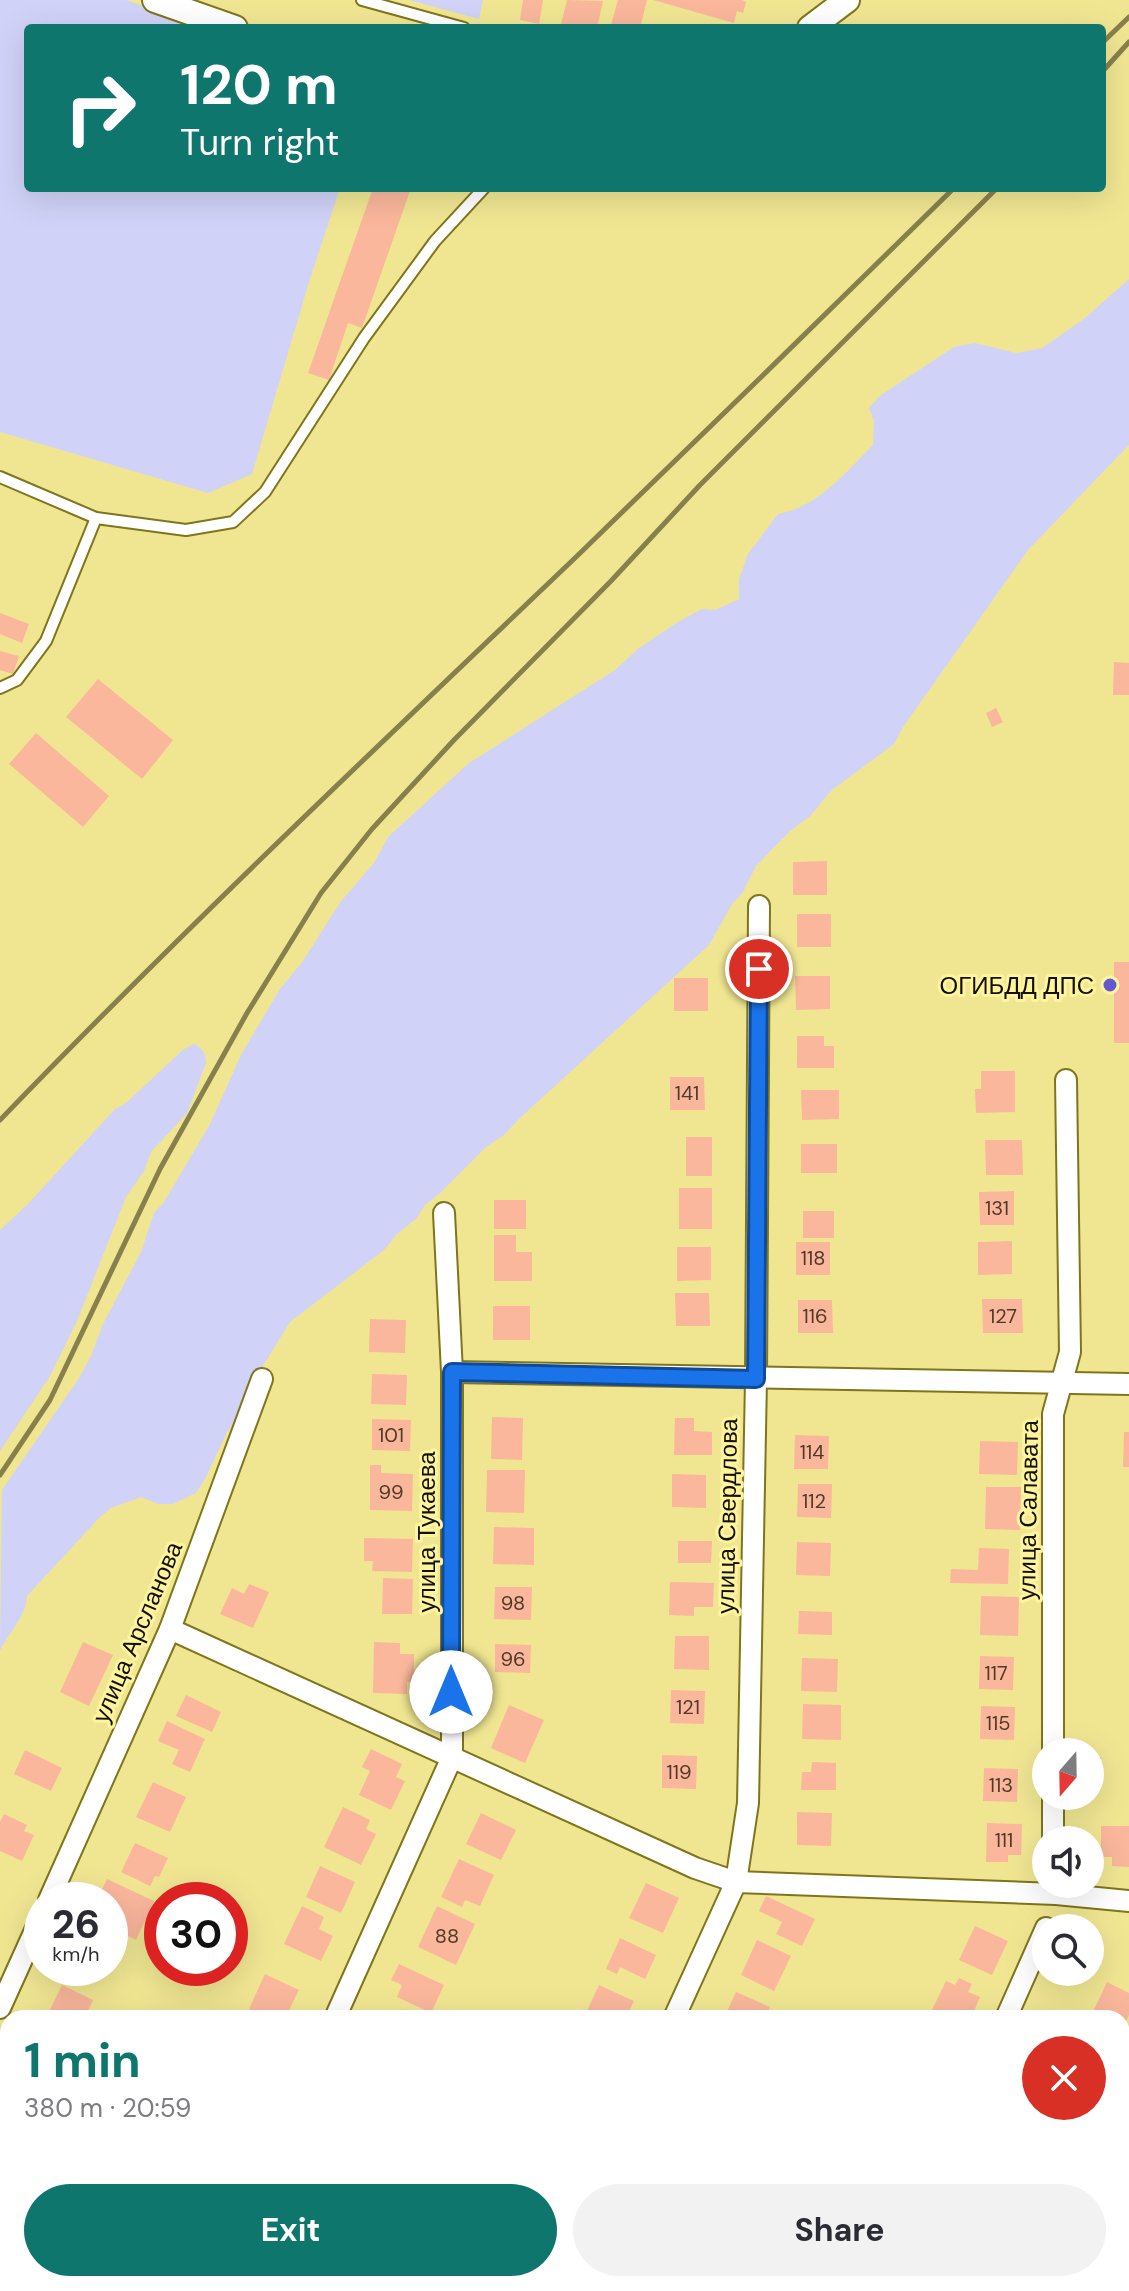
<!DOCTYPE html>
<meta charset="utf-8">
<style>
body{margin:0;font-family:"DM Sans",sans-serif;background:#f2f2f3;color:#2b2b33;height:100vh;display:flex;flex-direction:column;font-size:30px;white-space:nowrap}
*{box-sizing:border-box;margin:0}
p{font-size:26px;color:#7c7c81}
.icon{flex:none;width:44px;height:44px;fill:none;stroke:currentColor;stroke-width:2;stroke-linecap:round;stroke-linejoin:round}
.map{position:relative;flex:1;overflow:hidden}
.details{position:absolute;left:0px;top:2010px;width:1130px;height:282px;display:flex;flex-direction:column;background:#fff;border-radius:24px 24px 0 0;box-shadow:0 8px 32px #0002}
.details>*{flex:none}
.top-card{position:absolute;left:24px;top:24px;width:1082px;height:168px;border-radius:8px;box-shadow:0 8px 32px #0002;background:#0f766e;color:#fff;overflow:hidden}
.needle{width:52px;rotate:200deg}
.controls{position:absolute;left:1032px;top:1738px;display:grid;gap:16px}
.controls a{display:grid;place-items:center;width:72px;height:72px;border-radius:50%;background:#fff;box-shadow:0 8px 32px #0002;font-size:40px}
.speed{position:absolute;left:24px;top:1882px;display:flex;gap:16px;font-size:40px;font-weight:700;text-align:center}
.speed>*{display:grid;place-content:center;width:104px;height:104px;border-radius:50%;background:#fff;box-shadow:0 8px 32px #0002;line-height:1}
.speed small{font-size:20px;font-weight:400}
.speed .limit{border:12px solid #d22;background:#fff;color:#111}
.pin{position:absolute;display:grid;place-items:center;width:68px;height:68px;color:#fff;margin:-34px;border:4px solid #fff;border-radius:50%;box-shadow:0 2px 8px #0007}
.me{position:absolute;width:88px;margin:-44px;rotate:0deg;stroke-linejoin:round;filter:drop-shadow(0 0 6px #0008)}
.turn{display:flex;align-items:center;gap:28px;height:168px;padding:0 24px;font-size:36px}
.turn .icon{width:104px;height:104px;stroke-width:2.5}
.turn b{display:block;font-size:56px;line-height:68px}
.round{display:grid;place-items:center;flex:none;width:84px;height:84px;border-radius:42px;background:#f2f2f3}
.overview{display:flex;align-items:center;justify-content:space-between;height:136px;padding:0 24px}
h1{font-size:48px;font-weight:700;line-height:60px;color:#0f766e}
.button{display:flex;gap:16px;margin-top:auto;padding:16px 24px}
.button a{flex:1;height:92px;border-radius:48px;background:#0f766e;color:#fff;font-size:32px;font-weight:700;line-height:92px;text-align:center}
.button a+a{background:#f2f2f3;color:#2b2b33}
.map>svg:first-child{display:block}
</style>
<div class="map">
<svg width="1129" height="2291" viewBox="0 0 1129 2291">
<rect width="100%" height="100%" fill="#f0e692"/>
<!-- green -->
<g fill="#d0d2f7">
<polygon points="0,0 126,0 204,28 28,28 28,188 340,188 309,282 252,474 208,493 0,432"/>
<polygon points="409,0 483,0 479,19"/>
<path d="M1129,279V445L1028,550L903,727L894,744L832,790L810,816L789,832L756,866L743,892L732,904L709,945L520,1118L504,1135L486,1147L439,1194L425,1205L416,1219L397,1234L384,1250L290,1322L251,1385L240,1415L228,1430L206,1477L196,1493L173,1504H158L141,1497L111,1508L99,1518L27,1596C26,1618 9,1631 0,1651L2,1490L79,1378L91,1356L103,1324L141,1252L154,1213L164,1202L209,1126L242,1053L280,989L303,961L341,901L374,863L388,837L469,763L615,670L639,648L678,622L702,609L715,610L739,599V579L748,554L778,514C818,507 845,473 873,445L874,421L869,408L881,395L954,347L975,343L1016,353L1042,348L1085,318Z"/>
<path d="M194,1044C202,1047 206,1054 206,1063L187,1113L151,1152L144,1171L126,1197L77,1321L50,1376L0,1451V1230L28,1204L115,1109L126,1103L184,1049Z"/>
</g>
<!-- building -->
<g fill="#fab79c">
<polygon points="523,0 543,0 539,24 520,20"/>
<polygon points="567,0 603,1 597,28 560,28"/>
<polygon points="618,0 647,0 640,28 610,28"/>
<polygon points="653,0 742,0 746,2 743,13 737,11 734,23"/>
<polygon points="373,188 411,188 362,328 348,323 329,380 308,373"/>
<polygon points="0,613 29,624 22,643 0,634"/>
<polygon points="0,651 19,656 13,674 0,670"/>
<polygon points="1114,662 1129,663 1129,695 1113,695"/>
<polygon points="98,679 173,740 142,779 66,717"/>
<polygon points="996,708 1003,722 992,727 986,713"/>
<polygon points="36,733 109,796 83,827 9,764"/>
<polygon points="827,861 827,895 793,895 793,862"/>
<rect x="797" y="914" width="34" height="33"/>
<rect x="1114" y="962" width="15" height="81"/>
<polygon points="795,976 830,976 830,1009 796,1010"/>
<rect x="674" y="978" width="34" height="33"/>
<polygon points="797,1036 824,1036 824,1046 834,1046 834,1068 797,1068"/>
<polygon points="981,1071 1015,1071 1015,1112 976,1113 975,1089 981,1089"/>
<polygon points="670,1077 704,1077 705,1110 670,1110"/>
<polygon points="801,1090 839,1090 839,1119 802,1120"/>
<rect x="686" y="1137" width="26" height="39"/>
<polygon points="985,1140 1022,1140 1023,1175 986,1175"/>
<rect x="801" y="1144" width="36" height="29"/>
<rect x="679" y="1188" width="33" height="41"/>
<polygon points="1014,1191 1014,1225 980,1225 979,1192"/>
<rect x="494" y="1200" width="32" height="29"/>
<rect x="803" y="1211" width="31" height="27"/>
<polygon points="494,1235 516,1235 516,1252 532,1252 532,1281 494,1281"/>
<polygon points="1012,1241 1012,1274 978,1275 978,1242"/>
<rect x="796" y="1242" width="34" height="33"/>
<polygon points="677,1247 711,1247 711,1280 677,1281"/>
<polygon points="675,1293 709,1293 710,1326 676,1326"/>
<polygon points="982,1299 1022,1299 1023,1333 983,1333"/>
<polygon points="798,1300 832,1300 833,1333 798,1333"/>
<rect x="493" y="1306" width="37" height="34"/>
<polygon points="370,1319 406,1320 405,1353 369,1352"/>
<polygon points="372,1374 407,1375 406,1405 371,1404"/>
<polygon points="492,1417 523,1418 522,1460 491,1459"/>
<polygon points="675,1418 694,1418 694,1431 712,1432 712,1455 674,1455"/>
<polygon points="372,1419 411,1420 410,1451 372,1450"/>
<polygon points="1124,1432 1129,1432 1129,1467 1123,1467"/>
<polygon points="795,1435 829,1436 828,1469 794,1469"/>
<polygon points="980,1441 1018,1442 1017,1475 979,1474"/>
<polygon points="370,1465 381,1465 381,1473 413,1474 412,1511 370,1510"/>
<polygon points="487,1470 525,1470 524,1513 486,1512"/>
<polygon points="672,1474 706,1475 706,1508 672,1507"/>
<polygon points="798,1484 832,1484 831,1518 797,1517"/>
<polygon points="986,1487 1021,1487 1020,1530 985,1529"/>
<polygon points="494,1527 534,1528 534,1565 493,1564"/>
<polygon points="364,1538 413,1539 412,1572 372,1571 373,1561 364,1561"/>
<polygon points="678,1541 712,1541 711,1563 678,1563"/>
<polygon points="797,1542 831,1543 830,1576 796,1575"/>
<polygon points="979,1548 1009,1549 1008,1584 950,1583 951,1569 978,1570"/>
<polygon points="383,1578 413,1579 412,1614 382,1614"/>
<polygon points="670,1582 714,1583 713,1607 694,1607 694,1616 669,1615"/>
<polygon points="249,1584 269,1592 253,1628 220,1614 232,1588 244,1594"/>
<polygon points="495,1587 532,1587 531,1620 494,1619"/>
<polygon points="981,1596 1019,1597 1018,1636 980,1635"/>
<polygon points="799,1611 832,1612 832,1635 798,1634"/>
<polygon points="675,1636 709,1636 709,1670 674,1669"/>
<polygon points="83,1642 113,1655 89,1706 60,1692"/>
<polygon points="374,1642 400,1643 400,1654 414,1654 414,1682 407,1682 407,1694 373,1693"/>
<polygon points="495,1644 531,1645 530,1673 495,1672"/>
<polygon points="980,1656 1014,1657 1013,1690 979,1689"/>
<polygon points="802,1658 838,1659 837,1692 801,1691"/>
<polygon points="671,1690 705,1691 704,1724 670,1723"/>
<polygon points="186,1695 221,1712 212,1732 176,1716"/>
<polygon points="803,1704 841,1705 841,1740 802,1739"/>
<polygon points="509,1705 544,1720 525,1763 491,1748"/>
<polygon points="981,1706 1015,1707 1014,1740 980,1739"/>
<polygon points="167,1721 205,1739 190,1772 172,1764 179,1750 158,1741"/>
<polygon points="371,1749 402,1764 396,1777 405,1781 391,1810 359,1795 370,1771 362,1767"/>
<polygon points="25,1750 62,1768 51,1791 14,1774"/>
<polygon points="662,1755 697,1756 696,1789 662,1788"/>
<polygon points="1090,1757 1101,1757 1100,1780 1090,1780"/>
<polygon points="812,1762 836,1763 836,1790 801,1790 802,1772 811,1772"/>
<polygon points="984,1768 1018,1769 1017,1802 983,1801"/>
<polygon points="153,1782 186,1797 170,1832 136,1817"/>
<polygon points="343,1807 370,1820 366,1829 376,1834 361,1865 324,1847"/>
<polygon points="797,1812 832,1813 831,1846 797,1845"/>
<polygon points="481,1813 516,1830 501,1860 466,1844"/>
<polygon points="4,1814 27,1825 24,1831 34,1835 22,1861 0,1851 0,1822"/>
<polygon points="987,1823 1022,1824 1021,1855 1008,1855 1008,1862 986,1862"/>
<polygon points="1101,1826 1129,1826 1129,1867 1112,1866 1112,1857 1101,1857"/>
<polygon points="135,1843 168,1858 159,1877 155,1876 150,1886 121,1872"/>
<polygon points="459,1859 494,1875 480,1906 465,1900 462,1907 441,1897"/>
<polygon points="320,1866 355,1882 341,1913 306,1897"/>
<polygon points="107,1879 154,1901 136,1940 110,1927 110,1900 97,1900"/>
<polygon points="646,1883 679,1898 663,1933 629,1918"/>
<polygon points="766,1896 815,1919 802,1946 776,1934 782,1922 759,1911"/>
<polygon points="302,1906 324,1917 319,1929 333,1936 321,1961 284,1944"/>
<polygon points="437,1906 475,1924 456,1965 418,1947"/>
<polygon points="975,1926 1008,1941 992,1975 959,1960"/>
<polygon points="620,1938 656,1955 645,1979 620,1967 617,1974 606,1969"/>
<polygon points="757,1940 791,1956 774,1991 741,1975"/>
<polygon points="399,1964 444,1985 431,2013 397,1997 402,1985 391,1980"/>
<polygon points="75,1968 106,1968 100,1980"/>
<polygon points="265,1974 299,1990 285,2018 268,2018 249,2009"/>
<polygon points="959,1978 972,1984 968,1992 980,1997 971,2018 949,2018 932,2010 946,1981 955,1985"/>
<polygon points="1107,1982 1129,1993 1129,2015 1122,2030 1122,2018 1090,2018"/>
<polygon points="62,1985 93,2000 85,2018 46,2018"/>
<polygon points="599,1985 634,2001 626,2018 598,2018 586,2013"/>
<polygon points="736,1992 770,2007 765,2018 724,2018"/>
<polygon points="8,2085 8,2135 0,2131 0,2102"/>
<polygon points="124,2284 168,2284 165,2291 120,2291"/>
<polygon points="460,2284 475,2291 456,2291"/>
<polygon points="805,2284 846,2284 843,2291 802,2291"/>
<polygon points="964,2284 1005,2284 1001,2291 960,2291"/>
</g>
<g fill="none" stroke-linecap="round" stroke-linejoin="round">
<defs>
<g id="service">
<polyline points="362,0 464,28"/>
<polyline points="0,477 96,518 186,530 233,522 265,492 364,338 435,241 484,188"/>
<polyline points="0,688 17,680 46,641 96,518"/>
</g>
<g id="minor">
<polyline points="452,1372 1129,1384"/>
<polyline points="170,1629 695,1868 736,1882 1056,1894 1129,1901"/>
<polyline points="1053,1752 1053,1414 1070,1352 1066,1080"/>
<polyline points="1053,1796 1053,1840"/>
<polyline points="49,1900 170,1629 262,1379"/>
<polyline points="0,2008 42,1915"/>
<polyline points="335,2018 452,1757 452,1372 444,1213"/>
<polyline points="674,2018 736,1882 748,1803 756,1379 759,906"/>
<polyline points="1006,2018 1046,1928"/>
<polyline points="0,2157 8,2161"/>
<polyline points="285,2284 300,2291"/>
<polyline points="212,2291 216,2284"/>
<polyline points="552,2291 555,2284"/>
<polyline points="886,2291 889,2284"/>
</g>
<g id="tertiary">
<polyline points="155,0 235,28"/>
<polyline points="810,28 847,0"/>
</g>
<g id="secondary">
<polyline points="1122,2210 1129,2193"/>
<polyline points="1088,2291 1091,2284"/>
</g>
</defs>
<!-- service casing -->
<use href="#service" stroke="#7f751b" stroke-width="14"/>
<!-- minor casing -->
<use href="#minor" stroke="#7f751b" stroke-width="24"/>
<!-- tertiary casing -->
<use href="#tertiary" stroke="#7f751b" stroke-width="28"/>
<!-- secondary casing -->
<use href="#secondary" stroke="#7f751b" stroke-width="32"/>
<!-- service -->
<use href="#service" stroke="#fff" stroke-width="10"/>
<!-- minor -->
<use href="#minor" stroke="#fff" stroke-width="20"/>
<!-- tertiary -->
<use href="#tertiary" stroke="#fff" stroke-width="24"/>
<!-- secondary -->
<use href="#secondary" stroke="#fff" stroke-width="28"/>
<!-- rail -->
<g stroke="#88804c" stroke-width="5">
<polyline points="1102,43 1129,17"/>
<polyline points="1102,72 1129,42"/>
<path d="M0,1120C186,927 381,743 575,558C702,435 828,312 954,188"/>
<polyline points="0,1475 50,1400 160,1169 247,1013 321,893 372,829 454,740 611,581 700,485 997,188"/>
</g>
</g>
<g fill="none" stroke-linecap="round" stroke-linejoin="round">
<defs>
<polyline id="route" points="451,1692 452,1372 756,1379 759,969"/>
</defs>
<!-- route casing -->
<use href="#route" stroke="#114b97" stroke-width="20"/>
<!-- route -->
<use href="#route" stroke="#1a73e8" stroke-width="14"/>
</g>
<!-- markers -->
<circle fill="#6257d0" stroke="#fef49f" stroke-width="3" cx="1110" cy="985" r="8"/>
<g text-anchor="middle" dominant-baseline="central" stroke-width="6" stroke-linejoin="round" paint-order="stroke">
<!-- number labels -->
<g font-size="20" fill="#4e3a27">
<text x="687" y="1093">141</text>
<text x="997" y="1208">131</text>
<text x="813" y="1258">118</text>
<text x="815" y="1316">116</text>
<text x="1003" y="1316">127</text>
<text x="391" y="1435">101</text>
<text x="812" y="1452">114</text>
<text x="391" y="1492">99</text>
<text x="814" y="1501">112</text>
<text x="513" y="1603">98</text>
<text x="513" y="1659">96</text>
<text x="996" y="1673">117</text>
<text x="688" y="1707">121</text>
<text x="998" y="1723">115</text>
<text x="679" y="1772">119</text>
<text x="1001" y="1785">113</text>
<text x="1004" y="1840">111</text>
<text x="447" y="1936">88</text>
</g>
<!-- poi labels -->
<g font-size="24" fill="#151100" stroke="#fef49f" text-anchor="end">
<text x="1094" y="985">ОГИБДД ДПС</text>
</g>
<!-- street labels -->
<g font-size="24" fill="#151100" stroke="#fef49f">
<text transform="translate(1028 1510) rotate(-89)">улица Салавата</text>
<text transform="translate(727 1516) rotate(-89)">улица Свердлова</text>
<text transform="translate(426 1532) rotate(-90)">улица Тукаева</text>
<text transform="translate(137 1632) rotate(-67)">улица Арсланова</text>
</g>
</g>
</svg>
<div class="controls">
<a><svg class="needle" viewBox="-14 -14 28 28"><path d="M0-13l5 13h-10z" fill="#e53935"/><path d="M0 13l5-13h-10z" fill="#7c7c81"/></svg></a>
<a><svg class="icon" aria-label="sound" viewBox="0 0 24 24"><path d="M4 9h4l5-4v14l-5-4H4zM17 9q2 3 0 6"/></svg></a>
<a><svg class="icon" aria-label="search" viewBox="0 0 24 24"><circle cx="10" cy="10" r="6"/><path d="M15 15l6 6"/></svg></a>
</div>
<div class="speed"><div>26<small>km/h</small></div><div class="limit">30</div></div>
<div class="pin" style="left:759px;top:969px;background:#d93025"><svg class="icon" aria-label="arrive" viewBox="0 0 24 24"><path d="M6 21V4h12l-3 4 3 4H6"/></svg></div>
<svg class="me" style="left:451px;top:1692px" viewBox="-20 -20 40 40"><circle r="19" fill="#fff"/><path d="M0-13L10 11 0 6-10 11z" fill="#1a73e8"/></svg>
<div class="top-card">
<div class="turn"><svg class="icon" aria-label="right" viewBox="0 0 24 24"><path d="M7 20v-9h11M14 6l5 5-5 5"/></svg><div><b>120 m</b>Turn right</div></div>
</div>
<section class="details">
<div class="overview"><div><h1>1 min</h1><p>380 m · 20:59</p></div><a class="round" style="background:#d93025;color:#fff"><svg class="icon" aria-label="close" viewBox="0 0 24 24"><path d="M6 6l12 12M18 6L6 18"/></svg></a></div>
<div class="button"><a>Exit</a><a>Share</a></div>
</section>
</div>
